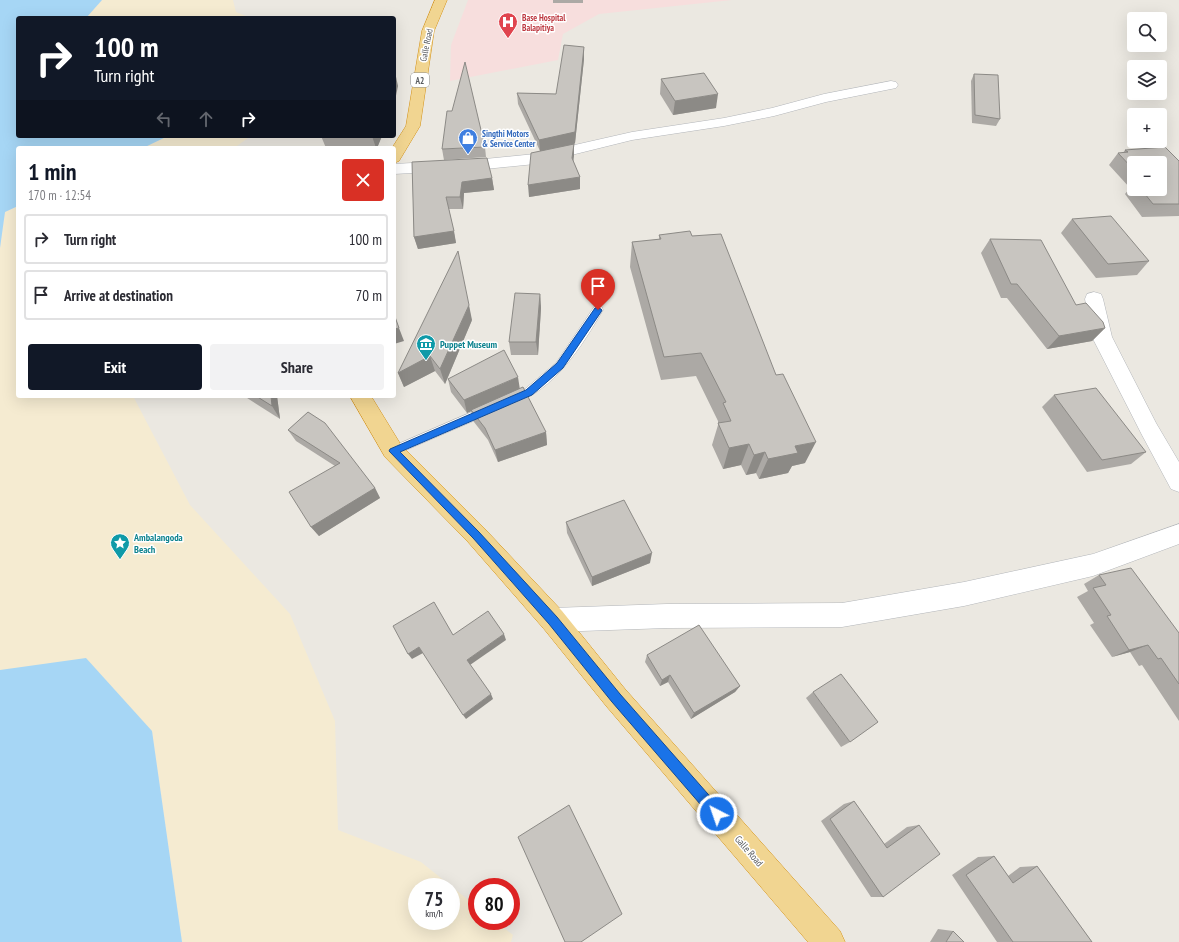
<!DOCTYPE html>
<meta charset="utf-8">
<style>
body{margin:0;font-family:"PT Sans Narrow",sans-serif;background:#f2f2f3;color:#2b2b33;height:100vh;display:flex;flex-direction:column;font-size:15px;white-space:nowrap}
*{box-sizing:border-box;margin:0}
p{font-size:13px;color:#7c7c81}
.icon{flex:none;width:22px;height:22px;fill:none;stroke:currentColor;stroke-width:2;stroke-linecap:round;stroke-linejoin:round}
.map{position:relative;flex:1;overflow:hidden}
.drawer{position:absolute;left:16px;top:146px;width:380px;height:252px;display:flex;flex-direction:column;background:#fff;border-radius:4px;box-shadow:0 4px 16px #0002}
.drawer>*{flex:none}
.hud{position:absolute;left:16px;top:16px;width:380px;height:122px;border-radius:4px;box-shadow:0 4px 16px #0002;background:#111827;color:#fff;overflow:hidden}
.fabs{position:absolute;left:1127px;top:12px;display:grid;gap:8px}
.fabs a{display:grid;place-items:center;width:40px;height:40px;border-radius:4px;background:#fff;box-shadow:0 4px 16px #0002;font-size:20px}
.speed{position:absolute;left:408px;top:878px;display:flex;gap:8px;font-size:20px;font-weight:700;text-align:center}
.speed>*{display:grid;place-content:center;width:52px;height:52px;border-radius:50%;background:#fff;box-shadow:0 4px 16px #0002;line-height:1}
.speed small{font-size:10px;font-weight:400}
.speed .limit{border:6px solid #d22;background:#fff;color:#111}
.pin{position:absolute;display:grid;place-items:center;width:34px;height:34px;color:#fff;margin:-41px -17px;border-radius:50% 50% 50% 0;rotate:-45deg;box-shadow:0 0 4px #0007}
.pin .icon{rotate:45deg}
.me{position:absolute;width:44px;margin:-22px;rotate:319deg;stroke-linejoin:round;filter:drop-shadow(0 0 3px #0008)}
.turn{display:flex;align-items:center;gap:14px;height:84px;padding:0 12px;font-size:18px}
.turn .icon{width:52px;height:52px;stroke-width:2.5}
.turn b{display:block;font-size:28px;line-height:34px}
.lanes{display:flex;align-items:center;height:38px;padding:0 12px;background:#0003;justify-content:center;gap:20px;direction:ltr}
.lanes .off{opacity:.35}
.round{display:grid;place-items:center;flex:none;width:42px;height:42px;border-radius:4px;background:#f2f2f3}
.headline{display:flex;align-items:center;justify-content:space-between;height:68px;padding:0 12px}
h1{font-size:24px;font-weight:700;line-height:30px;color:#111827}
.cta{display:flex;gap:8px;margin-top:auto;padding:8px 12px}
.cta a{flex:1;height:46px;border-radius:4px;background:#111827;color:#fff;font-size:16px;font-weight:700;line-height:46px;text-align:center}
.cta a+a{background:#f2f2f3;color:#2b2b33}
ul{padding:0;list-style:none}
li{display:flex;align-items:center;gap:12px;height:50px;margin:0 8px 6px;padding:0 4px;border:2px solid #e1e1e2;border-radius:4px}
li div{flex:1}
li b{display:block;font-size:15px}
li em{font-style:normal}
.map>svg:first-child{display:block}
</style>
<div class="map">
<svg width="1179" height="942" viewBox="0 0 1179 942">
<rect width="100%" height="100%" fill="#ebe8e1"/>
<!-- medical -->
<polygon fill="#f7dedd" points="468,0 732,0 599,14 563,34 558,60 450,81 451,45"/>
<!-- sand -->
<g fill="#f5ebd1" fill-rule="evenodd">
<polygon points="102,0 233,0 236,12 251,18 86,18"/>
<polygon points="168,136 251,136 234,148 143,148"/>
<path d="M18,206V396H133L190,505L290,614L335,721L338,830L421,862L477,907V921H495L513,935L511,942H182L152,731L0,670V248L5,212ZM417,887H451V921H417Z"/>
</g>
<!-- water -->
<g fill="#a6d6f5">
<polygon points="0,0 102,0 86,18 18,18 18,136 168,136 143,148 18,148 18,206 5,212 0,248"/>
<polygon points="86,658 152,731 182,942 0,942 0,670"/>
</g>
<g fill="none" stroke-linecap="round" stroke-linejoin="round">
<defs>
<g id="lane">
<path d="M598,306L602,307L603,310C582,346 554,391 512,404L508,403L506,400L508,397L525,389L556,363L594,307Z"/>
<polygon points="488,405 492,407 494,410 492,413 397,454 393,456 389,454 387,451 389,448"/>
</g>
<g id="street">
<polygon points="891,81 896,82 898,85 896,88 826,102 774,116 724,126 632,140 535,164 485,169 394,174 394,164 485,159 535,154 632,132 724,118 772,108 824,94"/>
<polygon points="1094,292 1101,294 1103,299 1112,337 1156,423 1179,462 1179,492 1171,489 1142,435 1092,337 1085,299 1087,294"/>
<polygon points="1179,524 1179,544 1093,576 964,606 842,627 667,628 553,632 544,629 540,620 544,611 553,608 667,604 842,603 964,582 1093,554"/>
</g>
<g id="highway">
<polygon points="435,0 447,0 434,31 420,126 399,161 394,163 394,148 392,148 406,126 422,31"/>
<polygon points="350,396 371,396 401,445 484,528 562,611 625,689 840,931 845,942 808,942 607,707 544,629 468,542 385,457"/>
</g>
</defs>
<!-- lane casing -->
<use href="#lane" stroke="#b3b6ba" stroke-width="1"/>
<!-- street casing -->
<use href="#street" stroke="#b3b6ba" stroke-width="1"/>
<!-- highway casing -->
<use href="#highway" stroke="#d49217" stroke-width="1"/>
<!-- lane -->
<use href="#lane" fill="#fff" fill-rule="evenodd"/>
<!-- street -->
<use href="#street" fill="#fff" fill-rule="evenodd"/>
<!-- highway -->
<use href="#highway" fill="#f1d591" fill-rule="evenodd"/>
</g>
<!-- wall -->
<g fill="#aca9a5" fill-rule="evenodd">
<rect x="553" y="0" width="30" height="3"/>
<polygon points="584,47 584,59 575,143 574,144 573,161 580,177 580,189 529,197 540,151 518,104 517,93 556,94"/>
<polygon points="974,74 1000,119 996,126 972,123 971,81"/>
<polygon points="661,79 716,108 673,115 660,94"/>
<polygon points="321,136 382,136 377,148 326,148"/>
<polygon points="485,147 486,157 444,160 442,149"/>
<path d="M1125,150L1179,161V216L1142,217L1125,194L1130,188L1109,165L1118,153H1123ZM1134,163L1160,189H1134Z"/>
<polygon points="412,162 492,178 494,190 464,193 463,209 449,209 456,243 418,249 414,237"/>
<polygon points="1072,219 1149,261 1137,275 1096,278 1061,233"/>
<polygon points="659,235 692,236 805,463 792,466 788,473 759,479 756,473 746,475 741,465 723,469 712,445 718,425 718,421 696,376 661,380 630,267 632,242 659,240"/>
<polygon points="990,239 1076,305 1105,328 1092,341 1047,349 1007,298 1001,298 981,253"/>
<polygon points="540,294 541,308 538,355 511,355 509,342"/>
<polygon points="472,320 445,384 435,371 404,387 398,373"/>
<polygon points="448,379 520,389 546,432 547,445 498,462 488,440 474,422 471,411 467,413 451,392"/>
<polygon points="1054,395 1146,452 1131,464 1087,472 1042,407"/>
<polygon points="244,396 277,396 280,419"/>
<polygon points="308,412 375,488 380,498 319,536 311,527 335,466 296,441 288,430"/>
<polygon points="566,522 650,563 592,586 567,533"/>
<polygon points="1099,575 1179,633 1179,721 1142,665 1139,666 1130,652 1112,657 1090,625 1094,623 1077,597 1088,591 1084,584"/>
<polygon points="647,655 740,686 735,692 691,719 668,682 660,686 645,662"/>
<polygon points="813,692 850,742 841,747 806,698"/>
<polygon points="854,801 884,844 907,827 919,825 883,897 871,897 821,821 844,804"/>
<polygon points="994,856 1008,876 1020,867 1037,866 1092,942 997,942 952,875 978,857"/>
<polygon points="938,929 953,931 964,942 930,942"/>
</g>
<!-- shaded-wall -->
<g fill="#8c8a86">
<polygon points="584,47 584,59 575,143 574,144 574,156 572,171 540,151 539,140"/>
<polygon points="395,72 398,86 394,105 394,77"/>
<polygon points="718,94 716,108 673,115 675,101"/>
<polygon points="372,136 382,136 377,148 376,148"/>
<polygon points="580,177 580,189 529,197 528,185"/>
<polygon points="492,178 494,190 464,193 463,209 460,197 462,182"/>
<polygon points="454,231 456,243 418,249 414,237"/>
<polygon points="540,294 541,308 538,355 536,342"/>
<polygon points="469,305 472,320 445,384 440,369"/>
<polygon points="399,328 404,341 394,344 394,329"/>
<polygon points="1105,328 1092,341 1047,349 1059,336"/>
<polygon points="430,356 435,371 404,387 398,373"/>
<polygon points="518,377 520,390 467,413 464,400"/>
<polygon points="271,396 277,396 280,419 272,406"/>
<polygon points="546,432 547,445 498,462 495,450"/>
<polygon points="816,442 805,463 792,466 788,473 759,479 768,459 795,446"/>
<polygon points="749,444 741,465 723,469 729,448"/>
<polygon points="765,452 756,473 746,475 754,455"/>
<polygon points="375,488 380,498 319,536 311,527"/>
<polygon points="652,553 650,563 592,586 592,577"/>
<polygon points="504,634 506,640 470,665 467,660"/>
<polygon points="1148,645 1130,652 1112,657 1129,650"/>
<polygon points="419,647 423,653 412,659 408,654"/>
<polygon points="670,675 668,682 660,686 662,680"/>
<polygon points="740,686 735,692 691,719 694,713"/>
<polygon points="491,694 493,699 466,719 463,715"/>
</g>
<!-- building -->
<g fill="#c8c5c0" stroke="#8c8a86">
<polygon points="564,45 584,47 575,132 539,140 517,93 556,94"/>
<polygon points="465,62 485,147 442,149 447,111 452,111"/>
<polygon points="704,73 718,94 675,101 661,79"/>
<polygon points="974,74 998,75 1000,119 975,115"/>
<polygon points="574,144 572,158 580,177 528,185 531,153"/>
<polygon points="1165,147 1179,161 1179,204 1153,204 1141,189 1160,189 1160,163 1134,163 1134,170 1118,153 1128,152 1125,150"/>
<polygon points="487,158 492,178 462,182 460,197 446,197 454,231 414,237 412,162"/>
<polygon points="1111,216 1149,261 1108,264 1072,219"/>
<polygon points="690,231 692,236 721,234 776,375 783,374 816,442 795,446 798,453 768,459 765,452 754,455 749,444 729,448 718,423 731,421 723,403 726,402 701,353 664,357 632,242 661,239 659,235"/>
<polygon points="990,239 1041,240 1076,305 1086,303 1103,322 1105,328 1059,336 1017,284 1011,284"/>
<polygon points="458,251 469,305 440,369 430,356 398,373"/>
<polygon points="515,293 540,294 536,342 509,342"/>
<polygon points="394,314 399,328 394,329"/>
<polygon points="504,350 518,377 464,400 448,379"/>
<polygon points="523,387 546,432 495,450 485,428 471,410"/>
<polygon points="1096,388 1146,452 1102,460 1054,395"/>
<polygon points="256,396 271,396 272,406"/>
<polygon points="308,412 325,423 375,488 311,527 289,492 340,463 288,430"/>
<polygon points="624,500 652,553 592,577 566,522"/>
<polygon points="1131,568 1179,633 1179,684 1161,658 1158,659 1148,645 1129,650 1107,616 1111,615 1093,588 1106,585 1099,575"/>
<polygon points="434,602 453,635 488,611 504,634 467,660 491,694 463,715 419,647 408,654 393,626"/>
<polygon points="699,625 740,686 694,713 670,675 662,680 647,655"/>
<polygon points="841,674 878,722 850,742 813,692"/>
<polygon points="854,801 887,848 919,825 940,854 883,897 830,819"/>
<polygon points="569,805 622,914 581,942 565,942 518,837"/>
<polygon points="994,856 1013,883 1037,866 1092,942 1013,942 966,875"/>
<polygon points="953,931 964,942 946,942"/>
</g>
<!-- route -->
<polygon fill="#1a73e8" stroke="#114b97" points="598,307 602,310 601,312 563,368 532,395 400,452 479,532 557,617 620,694 722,810 723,814 722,819 717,820 713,819 612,702 549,624 473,538 389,451 390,449 526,390 557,363 595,308"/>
<!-- icons -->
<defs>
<symbol id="hospital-pin" viewBox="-11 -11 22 30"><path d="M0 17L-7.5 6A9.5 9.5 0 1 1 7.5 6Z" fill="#e0444e" stroke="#fff"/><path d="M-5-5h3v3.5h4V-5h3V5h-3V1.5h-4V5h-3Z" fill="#fff"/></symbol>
<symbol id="shop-pin" viewBox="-11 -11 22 30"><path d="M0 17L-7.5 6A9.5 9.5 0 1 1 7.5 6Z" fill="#3f7fe0" stroke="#fff"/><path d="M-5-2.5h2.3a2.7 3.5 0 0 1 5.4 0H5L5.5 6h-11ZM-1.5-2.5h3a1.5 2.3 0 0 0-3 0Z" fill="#fff"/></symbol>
<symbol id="museum-pin" viewBox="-11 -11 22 30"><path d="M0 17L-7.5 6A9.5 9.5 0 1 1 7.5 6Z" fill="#0f9aa8" stroke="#fff"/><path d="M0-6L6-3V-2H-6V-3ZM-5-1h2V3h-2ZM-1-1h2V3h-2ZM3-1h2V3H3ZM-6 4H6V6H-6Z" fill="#fff"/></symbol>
<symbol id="sight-pin" viewBox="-11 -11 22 30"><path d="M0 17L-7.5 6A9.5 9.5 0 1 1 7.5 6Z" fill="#0f9aa8" stroke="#fff"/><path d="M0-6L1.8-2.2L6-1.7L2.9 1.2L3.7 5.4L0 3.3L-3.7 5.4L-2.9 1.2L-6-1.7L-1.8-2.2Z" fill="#fff"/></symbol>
</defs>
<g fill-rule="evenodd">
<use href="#hospital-pin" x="497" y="11" width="22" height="30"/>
<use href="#shop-pin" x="457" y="127" width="22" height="30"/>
<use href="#museum-pin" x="415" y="333" width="22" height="30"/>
<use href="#sight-pin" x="109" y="532" width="22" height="30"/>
</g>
<g text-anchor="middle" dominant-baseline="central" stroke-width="3" stroke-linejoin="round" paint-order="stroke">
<!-- far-health labels -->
<g font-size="9" font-weight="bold" fill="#be3a42" stroke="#fff" text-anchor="start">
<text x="522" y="17">Base Hospital<tspan x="522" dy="10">Balapitiya</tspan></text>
</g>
<!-- far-street labels -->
<g font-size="9" fill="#595c60" stroke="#fff">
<text transform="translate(426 45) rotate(-78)">Galle Road</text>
</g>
<!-- shield labels -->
<rect fill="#fff" stroke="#8b8d90" stroke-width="1" x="411" y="73" width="18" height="14" rx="3"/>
<g font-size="9" font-weight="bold" fill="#595c60">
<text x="420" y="80">A2</text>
</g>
<!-- far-shop labels -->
<g font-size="9" font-weight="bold" fill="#366cbe" stroke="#fff" text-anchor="start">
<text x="482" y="133">Singthi Motors<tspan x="482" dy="10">&amp; Service Center</tspan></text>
</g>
<!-- culture labels -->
<g font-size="10" font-weight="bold" fill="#0d838f" stroke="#fff" text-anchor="start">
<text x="440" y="344">Puppet Museum</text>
<text x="134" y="537">Ambalangoda<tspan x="134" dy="12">Beach</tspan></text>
</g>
<!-- street labels -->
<g font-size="10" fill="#595c60" stroke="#fff">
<text transform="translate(749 851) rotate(49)">Galle Road</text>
</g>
</g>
</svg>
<div class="fabs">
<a><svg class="icon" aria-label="search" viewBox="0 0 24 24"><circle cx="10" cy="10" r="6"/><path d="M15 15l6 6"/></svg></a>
<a><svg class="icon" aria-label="layers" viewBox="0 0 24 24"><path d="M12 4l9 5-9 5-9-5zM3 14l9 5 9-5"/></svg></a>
<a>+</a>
<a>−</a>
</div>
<div class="speed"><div>75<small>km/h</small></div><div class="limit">80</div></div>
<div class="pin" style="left:598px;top:310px;background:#d93025"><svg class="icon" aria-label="arrive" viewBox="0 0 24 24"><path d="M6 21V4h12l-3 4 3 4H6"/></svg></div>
<svg class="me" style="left:717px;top:814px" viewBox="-20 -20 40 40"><circle r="17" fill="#1a73e8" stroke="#fff" stroke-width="3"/><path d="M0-11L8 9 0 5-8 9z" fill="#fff"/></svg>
<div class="hud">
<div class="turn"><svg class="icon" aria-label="right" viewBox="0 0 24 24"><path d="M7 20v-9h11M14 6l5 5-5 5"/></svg><div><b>100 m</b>Turn right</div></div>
<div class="lanes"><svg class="icon off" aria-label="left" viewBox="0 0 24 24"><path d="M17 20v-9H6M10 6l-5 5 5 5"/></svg><svg class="icon off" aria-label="ahead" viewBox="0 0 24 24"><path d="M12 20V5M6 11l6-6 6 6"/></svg><svg class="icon" aria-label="right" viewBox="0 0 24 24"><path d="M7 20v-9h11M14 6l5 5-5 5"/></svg></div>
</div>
<section class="drawer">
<div class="headline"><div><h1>1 min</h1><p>170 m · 12:54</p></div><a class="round" style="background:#d93025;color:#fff"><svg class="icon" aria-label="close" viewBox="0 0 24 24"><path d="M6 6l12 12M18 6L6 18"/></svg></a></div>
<ul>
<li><svg class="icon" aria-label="right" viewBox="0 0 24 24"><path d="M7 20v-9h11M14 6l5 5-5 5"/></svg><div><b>Turn right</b></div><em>100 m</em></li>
<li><svg class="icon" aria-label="arrive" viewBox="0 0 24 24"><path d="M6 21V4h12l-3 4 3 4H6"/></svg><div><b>Arrive at destination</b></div><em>70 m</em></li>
</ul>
<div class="cta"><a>Exit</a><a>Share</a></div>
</section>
</div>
